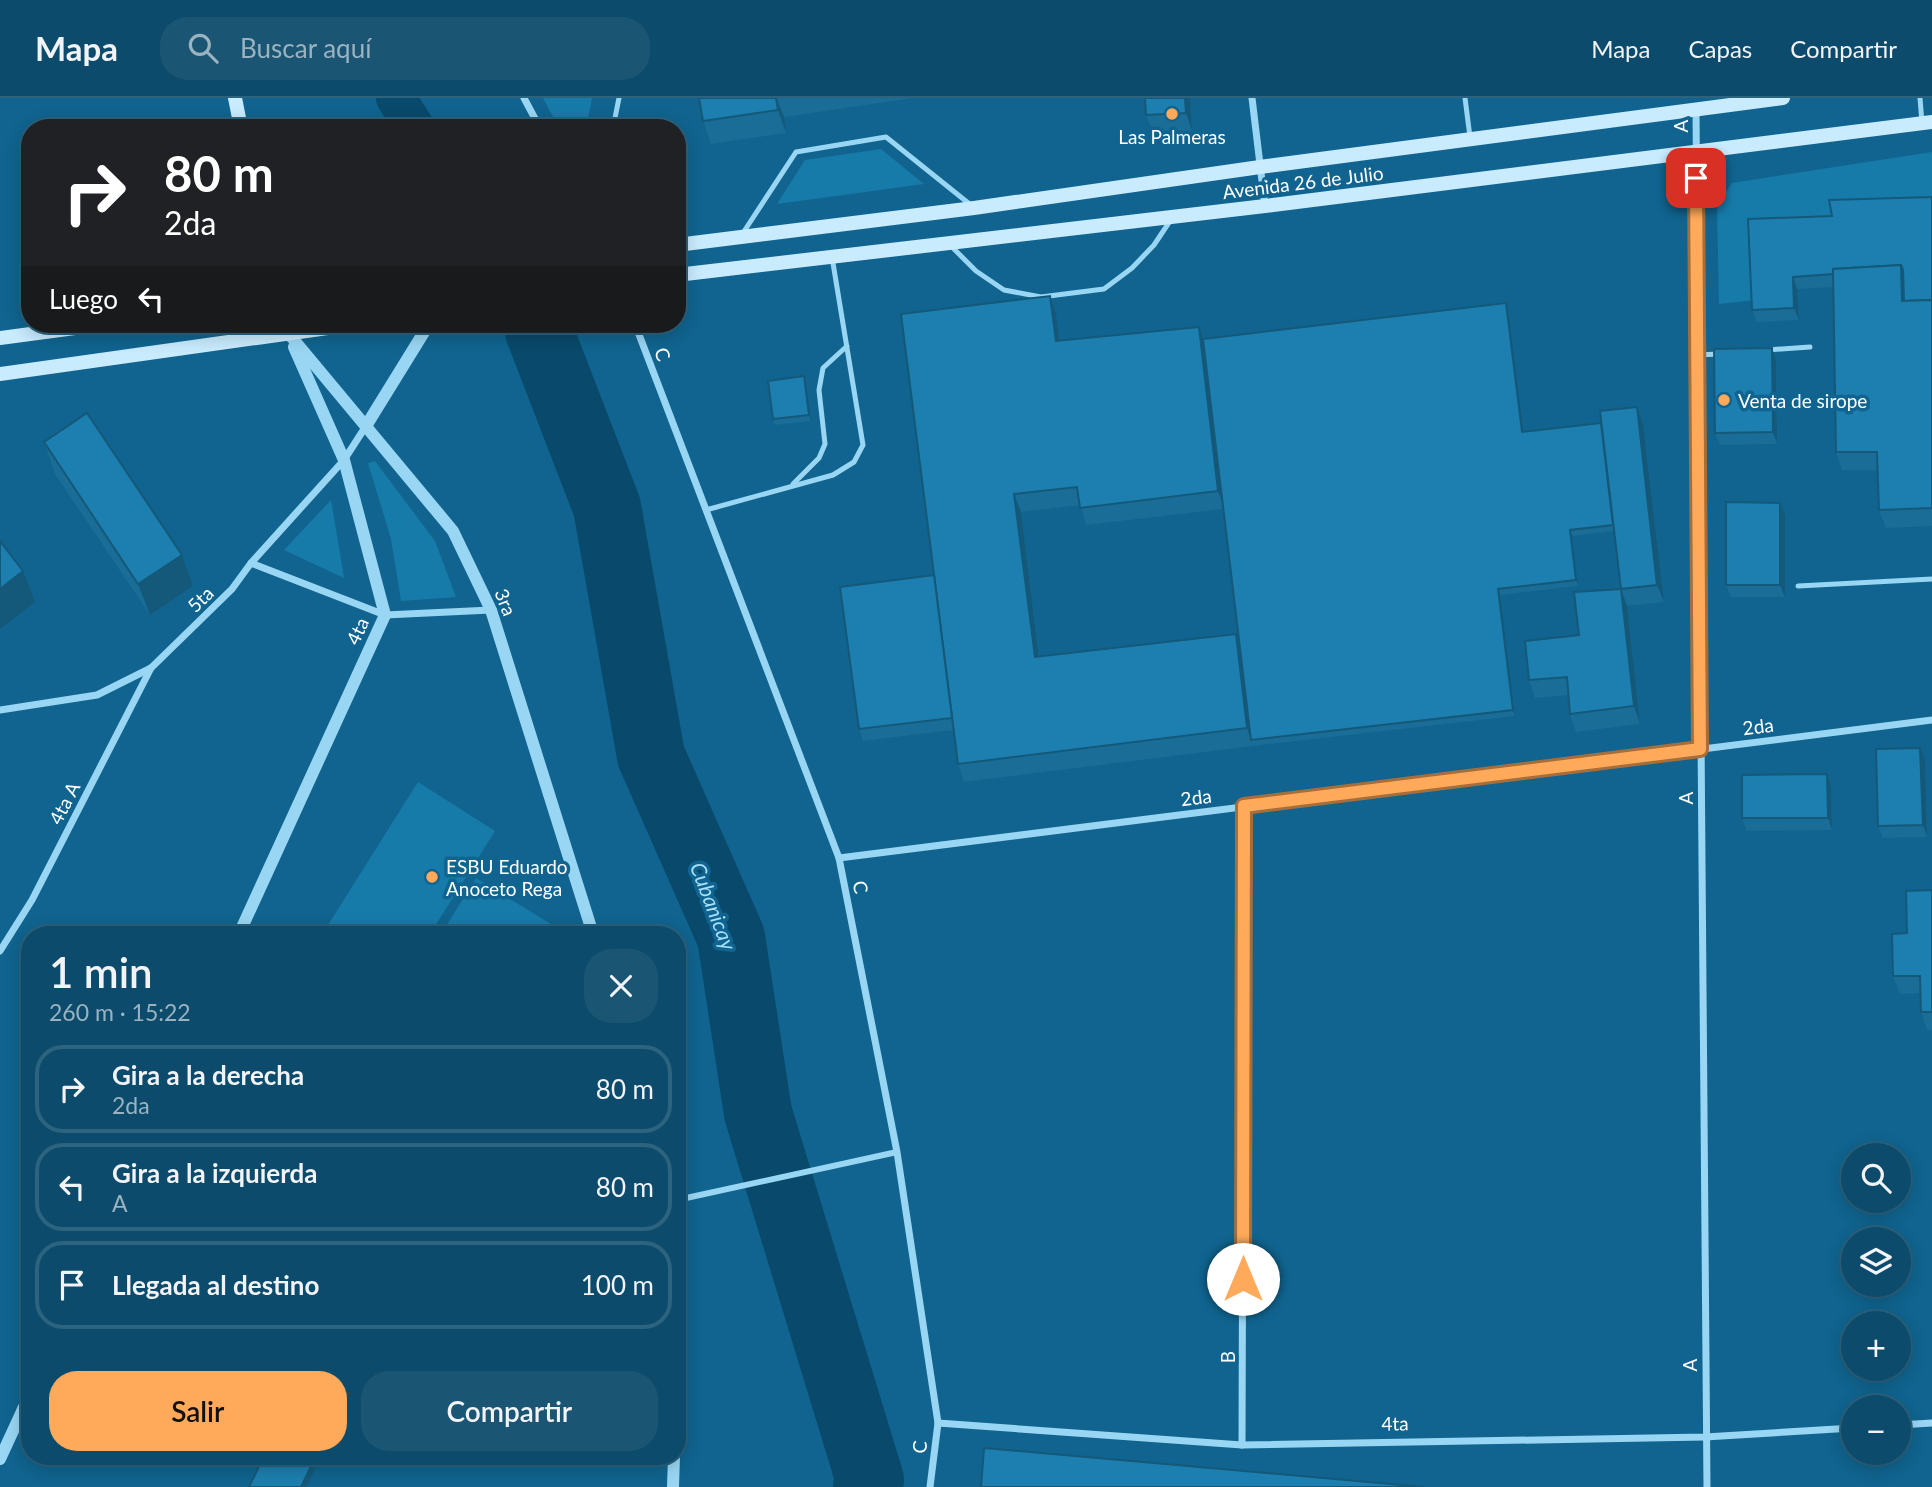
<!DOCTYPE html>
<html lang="es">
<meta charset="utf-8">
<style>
body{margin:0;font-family:Lato,sans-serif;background:#1a5573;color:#f1f3f6;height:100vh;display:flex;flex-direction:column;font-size:26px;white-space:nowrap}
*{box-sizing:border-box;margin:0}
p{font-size:23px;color:#9ab3c1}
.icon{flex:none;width:38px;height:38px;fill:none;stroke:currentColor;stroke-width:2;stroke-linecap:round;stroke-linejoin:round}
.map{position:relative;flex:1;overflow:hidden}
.panel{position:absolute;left:21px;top:828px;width:665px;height:539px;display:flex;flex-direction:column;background:#0c4b6b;border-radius:28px;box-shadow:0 4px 18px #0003,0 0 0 2px #2c637e}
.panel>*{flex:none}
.guide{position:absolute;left:21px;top:21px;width:665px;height:214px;border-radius:28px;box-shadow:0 4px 18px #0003,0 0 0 2px #2c637e;background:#202124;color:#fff;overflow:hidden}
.fabs{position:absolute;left:1841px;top:1045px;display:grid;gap:14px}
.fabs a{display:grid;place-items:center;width:70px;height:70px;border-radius:50%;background:#0c4b6b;box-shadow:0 4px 18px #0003,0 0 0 2px #2c637e;font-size:35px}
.pin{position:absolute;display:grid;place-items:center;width:60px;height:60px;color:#fff;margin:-30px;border-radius:14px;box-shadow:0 4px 10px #0006}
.me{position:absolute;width:77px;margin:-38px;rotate:0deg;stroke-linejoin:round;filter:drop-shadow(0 0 5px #0008)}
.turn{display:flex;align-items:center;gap:24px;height:147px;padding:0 28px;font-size:32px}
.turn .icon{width:91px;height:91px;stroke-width:2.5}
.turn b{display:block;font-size:49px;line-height:60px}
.then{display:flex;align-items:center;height:66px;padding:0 28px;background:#0003;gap:14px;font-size:26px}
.round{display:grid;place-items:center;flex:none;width:74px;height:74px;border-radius:28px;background:#1a5573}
.head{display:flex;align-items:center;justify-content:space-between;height:119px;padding:0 28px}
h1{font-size:42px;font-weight:600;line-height:52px}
.cta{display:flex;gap:14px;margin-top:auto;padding:14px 28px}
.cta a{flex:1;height:80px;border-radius:28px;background:#ffaa5b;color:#111;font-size:28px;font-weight:600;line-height:80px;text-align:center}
.cta a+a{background:#1a5573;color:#f1f3f6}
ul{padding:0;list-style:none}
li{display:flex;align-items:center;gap:21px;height:88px;margin:0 14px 10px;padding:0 14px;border:4px solid #2c637e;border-radius:28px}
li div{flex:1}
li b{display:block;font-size:26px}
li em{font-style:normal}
header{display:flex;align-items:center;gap:42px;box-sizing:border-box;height:98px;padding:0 35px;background:#0c4b6b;border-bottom:2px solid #2c637e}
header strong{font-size:33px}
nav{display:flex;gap:38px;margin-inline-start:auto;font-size:24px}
.search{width:490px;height:63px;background:#1a5573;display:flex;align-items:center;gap:18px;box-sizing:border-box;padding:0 24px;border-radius:28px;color:#9ab3c1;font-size:26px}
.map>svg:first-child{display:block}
</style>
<header>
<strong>Mapa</strong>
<div class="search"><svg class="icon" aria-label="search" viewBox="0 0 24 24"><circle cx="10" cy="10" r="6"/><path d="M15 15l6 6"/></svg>Buscar aquí</div>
<nav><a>Mapa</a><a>Capas</a><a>Compartir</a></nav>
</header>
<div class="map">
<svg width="1932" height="1389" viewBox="0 0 1932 1389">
<rect width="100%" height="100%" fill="#10648f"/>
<!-- green -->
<g fill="#177baa">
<polygon points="543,0 592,0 586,30 559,30"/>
<polygon points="881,51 924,86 777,106 805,62"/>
<polygon points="1932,54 1932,112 1836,130 1756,202 1719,206 1717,107 1732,85"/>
<polygon points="375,363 435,443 456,499 401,503 391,441 368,365"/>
<polygon points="331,402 344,480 284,452"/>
<polygon points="418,684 495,733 430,836 326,836 323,835"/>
<polygon points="476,780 554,828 548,836 441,836"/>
</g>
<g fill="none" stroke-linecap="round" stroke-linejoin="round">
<!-- canal -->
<polyline stroke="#09496b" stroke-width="40" points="396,0 415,30"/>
<!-- river -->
<polyline stroke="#09496b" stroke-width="68" points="539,233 607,409 651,658 731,839 758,1015 870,1382 867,1389"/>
<!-- service -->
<g stroke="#99d6f3" stroke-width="5">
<polyline points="1465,0 1470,39"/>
<polyline points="1920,0 1922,25"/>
<polyline points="613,30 619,0"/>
<polyline points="741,138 796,54 886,39 972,108"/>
<polyline points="951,148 976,173 1004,192 1041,199 1104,191 1132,170 1154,147 1170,123"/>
<polyline points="1767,252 1810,249"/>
<polyline points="1697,257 1719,256"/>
<polyline points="793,386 819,360 825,346 819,292 823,270 847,248"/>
<polyline points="706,412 833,377 854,364 863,347 832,159"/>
<polyline points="1798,488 1932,481"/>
</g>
<!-- pedestrian -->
<polyline stroke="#99d6f3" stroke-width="6" points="677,1102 897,1054"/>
<!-- minor -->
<g stroke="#99d6f3" stroke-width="7">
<polyline points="524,0 540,30"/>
<polyline points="1252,0 1265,108"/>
<polyline points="1696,12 1707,1389"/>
<polyline points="635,226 839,760 897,1054 938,1325 930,1389"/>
<polyline points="251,465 385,517 491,512"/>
<polyline points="0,612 97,597 151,570 232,491 251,465 344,362 366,328"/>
<polyline points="839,760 1932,622"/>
<polyline points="0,853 32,802 151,570"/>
<polyline points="938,1325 1242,1347 1705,1339 1853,1330"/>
<polyline points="1899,1327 1932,1325"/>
<polyline points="1242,1347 1244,708"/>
</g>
<!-- tertiary -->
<g stroke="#99d6f3" stroke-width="12">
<polyline points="289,236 453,433 491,512 593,836"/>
<polyline points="366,328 429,226"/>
<polyline points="239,836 385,517 344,362 294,249"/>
<polyline points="677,1234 679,1254 677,1296"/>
<polyline points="0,1361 30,1296"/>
<polyline points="673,1389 674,1358"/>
</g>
<!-- secondary -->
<g stroke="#c8ebfd" stroke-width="14">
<polyline points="235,0 241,30"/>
<polyline points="677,147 974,110 1260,69 1783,0"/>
<polyline points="677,177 1265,108 1932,24"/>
<polyline points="0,240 105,226"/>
<polyline points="0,276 356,226"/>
</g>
</g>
<!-- wall -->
<g fill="#196d96" fill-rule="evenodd">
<polygon points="699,0 913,0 784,19 786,35 711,46 703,23"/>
<polygon points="1190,0 1192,33 1153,35 1146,17"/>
<polygon points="1932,99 1932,428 1886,430 1879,412 1878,372 1842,372 1836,354 1833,189 1797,191 1799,222 1757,224 1752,212 1832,118"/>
<path d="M1050,198L1056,215L1060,243L1199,229L1203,241L1506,205L1508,211L1523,334L1601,325L1637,309L1643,326L1664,504L1627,508L1640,626L1576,634L1570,616L1568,597L1535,600L1529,582L1579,537L1621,491L1614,433L1572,438L1578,488L1500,497L1515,618L1253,648L964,684L958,666L953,632L863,643L859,631L934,477ZM1080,407L1086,427L1223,411L1239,546L1039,559L1021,414Z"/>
<polygon points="1772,250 1776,262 1777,346 1720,347 1715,335"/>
<polygon points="806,285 811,323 775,327 773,321"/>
<polygon points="44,344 182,457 193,488 150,517 55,376"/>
<polygon points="1780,405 1785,417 1785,499 1731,499 1726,487"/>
<polygon points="1925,662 1927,739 1883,740 1878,728"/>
<polygon points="1827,676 1831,688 1832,732 1747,733 1742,720"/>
<polygon points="1932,792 1932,932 1927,932 1921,914 1920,895 1900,896 1893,878 1907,835"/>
</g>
<!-- shaded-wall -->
<g fill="#14597a">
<polygon points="776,0 784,19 786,35 778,12"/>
<polygon points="1185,0 1190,0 1192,33 1186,15"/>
<polygon points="1901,167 1907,184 1908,208 1902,203"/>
<polygon points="1793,179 1797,191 1799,222 1794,210"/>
<polygon points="1050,198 1056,215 1062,261 1056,243"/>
<polygon points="1506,205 1508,211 1524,340 1522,334"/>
<polygon points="1199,229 1205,247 1225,411 1218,393"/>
<polygon points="1772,250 1776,262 1777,346 1773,334"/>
<polygon points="804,278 806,285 811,323 809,317"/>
<polygon points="1637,309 1643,326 1664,504 1657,487"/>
<polygon points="1014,396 1021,414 1041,577 1035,559"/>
<polygon points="1780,405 1785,417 1785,499 1780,487"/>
<polygon points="1570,432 1572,438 1578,488 1576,482"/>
<polygon points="182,457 193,488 150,517 138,486"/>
<polygon points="23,473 35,504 0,531 0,491"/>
<polygon points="1498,491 1500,497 1515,618 1513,612"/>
<polygon points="1621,491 1627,508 1640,626 1634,608"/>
<polygon points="1236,536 1242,553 1251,642 1247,630"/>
<polygon points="1920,650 1925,662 1927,739 1923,727"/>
<polygon points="1827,676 1831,688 1832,732 1828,720"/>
<polygon points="312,1366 315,1372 306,1389 301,1389"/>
</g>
<!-- building -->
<g fill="#1d7faf" stroke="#14597a" stroke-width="2">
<polygon points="699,0 776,0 778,12 703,23"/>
<polygon points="1145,0 1185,0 1186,15 1146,17"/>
<polygon points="1932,99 1932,202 1904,203 1903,172 1901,167 1833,171 1833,176 1793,179 1794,210 1752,212 1748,121 1832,118 1829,102"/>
<polygon points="1901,167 1902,203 1932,202 1932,410 1879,412 1877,354 1836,354 1833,171"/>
<polygon points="1050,198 1056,243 1199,229 1218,393 1080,410 1077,389 1014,396 1035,559 1236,536 1247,630 958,666 901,216"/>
<polygon points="1506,205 1522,334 1601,325 1613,427 1570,432 1576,482 1498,491 1513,612 1251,642 1203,241"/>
<polygon points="1772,250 1773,334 1715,335 1714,251"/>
<polygon points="804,278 809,317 773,321 768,283"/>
<polygon points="1637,309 1657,487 1621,491 1634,608 1570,616 1567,579 1529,582 1525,543 1579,537 1574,494 1621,491 1600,313"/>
<polygon points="87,315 182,457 138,486 44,344"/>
<polygon points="1726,404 1780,405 1780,487 1726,487"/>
<polygon points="0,443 23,473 0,491"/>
<polygon points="934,477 952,620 859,631 840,489"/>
<polygon points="1920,650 1923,727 1878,728 1876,651"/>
<polygon points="1827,676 1828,720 1742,720 1742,677"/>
<polygon points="1932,792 1932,914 1921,914 1920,878 1893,878 1892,836 1907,835 1906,793"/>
<polygon points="984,1350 1424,1389 981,1389"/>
<polygon points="264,1358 296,1358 312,1366 301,1389 249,1389"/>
</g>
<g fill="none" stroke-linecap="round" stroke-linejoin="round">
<defs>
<polyline id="route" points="1243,1181 1244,708 1700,651 1696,80"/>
</defs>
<!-- route casing -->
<use href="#route" stroke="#a66e3b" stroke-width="18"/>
<!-- route -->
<use href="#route" stroke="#ffaa5b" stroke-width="12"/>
</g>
<!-- markers -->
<g fill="#ffaa5b" stroke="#10648f" stroke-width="2.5">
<circle cx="1172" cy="16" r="7"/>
<circle cx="1724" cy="302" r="7"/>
<circle cx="432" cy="779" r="7"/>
</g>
<g text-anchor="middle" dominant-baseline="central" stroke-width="7" stroke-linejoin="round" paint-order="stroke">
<!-- street labels -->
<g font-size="19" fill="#fff" stroke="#10648f">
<text transform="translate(1680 28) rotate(-90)">A</text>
<text transform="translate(1303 84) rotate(-7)">Avenida 26 de Julio</text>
<text transform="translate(663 256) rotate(69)">C</text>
<text transform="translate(200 501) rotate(-44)">5ta</text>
<text transform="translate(506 504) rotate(68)">3ra</text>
<text transform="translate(357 533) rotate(-65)">4ta</text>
<text transform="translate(1758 628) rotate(-7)">2da</text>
<text transform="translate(1196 699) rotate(-7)">2da</text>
<text transform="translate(1685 700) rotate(-90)">A</text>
<text transform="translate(64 705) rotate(-63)">4ta A</text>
<text transform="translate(861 789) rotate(79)">C</text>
<text transform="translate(1227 1259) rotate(-90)">B</text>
<text transform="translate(1689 1267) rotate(-90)">A</text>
<text transform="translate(1395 1325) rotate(-1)">4ta</text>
<text transform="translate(919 1349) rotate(-83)">C</text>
</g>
<!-- poi labels -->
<g font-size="19" fill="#fff" stroke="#10648f" text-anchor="start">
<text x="1172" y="38" text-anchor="middle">Las Palmeras</text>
<text x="1738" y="302">Venta de sirope</text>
<text x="446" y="768">ESBU Eduardo<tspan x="446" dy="22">Anoceto Rega</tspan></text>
</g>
<!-- water labels -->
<g font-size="21" font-style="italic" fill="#a5dffa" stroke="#10648f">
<text transform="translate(714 808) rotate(69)">Cubanicay</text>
</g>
</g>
</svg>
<div class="fabs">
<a><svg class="icon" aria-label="search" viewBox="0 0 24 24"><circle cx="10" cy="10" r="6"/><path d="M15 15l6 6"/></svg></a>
<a><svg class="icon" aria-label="layers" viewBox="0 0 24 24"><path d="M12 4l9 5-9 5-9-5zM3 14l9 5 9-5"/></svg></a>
<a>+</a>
<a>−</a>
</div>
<div class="pin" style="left:1696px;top:80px;background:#d93025"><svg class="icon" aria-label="arrive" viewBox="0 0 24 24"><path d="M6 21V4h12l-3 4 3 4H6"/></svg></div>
<svg class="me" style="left:1243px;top:1181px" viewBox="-20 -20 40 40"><circle r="19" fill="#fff"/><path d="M0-13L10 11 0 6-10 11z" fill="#ffaa5b"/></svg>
<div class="guide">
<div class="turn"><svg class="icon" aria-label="right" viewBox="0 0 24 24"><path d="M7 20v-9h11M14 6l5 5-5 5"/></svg><div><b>80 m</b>2da</div></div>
<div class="then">Luego<svg class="icon" aria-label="left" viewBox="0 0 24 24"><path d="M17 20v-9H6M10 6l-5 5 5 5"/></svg></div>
</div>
<section class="panel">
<div class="head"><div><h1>1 min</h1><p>260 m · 15:22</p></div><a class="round"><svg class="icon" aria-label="close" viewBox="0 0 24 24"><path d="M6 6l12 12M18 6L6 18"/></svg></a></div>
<ul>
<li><svg class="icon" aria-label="right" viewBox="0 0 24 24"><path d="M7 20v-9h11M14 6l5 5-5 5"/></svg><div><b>Gira a la derecha</b><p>2da</p></div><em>80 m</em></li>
<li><svg class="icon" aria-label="left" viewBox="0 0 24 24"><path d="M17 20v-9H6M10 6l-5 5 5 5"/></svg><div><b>Gira a la izquierda</b><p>A</p></div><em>80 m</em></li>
<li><svg class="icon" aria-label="arrive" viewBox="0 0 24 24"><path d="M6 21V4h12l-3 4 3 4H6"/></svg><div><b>Llegada al destino</b></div><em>100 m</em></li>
</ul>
<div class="cta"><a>Salir</a><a>Compartir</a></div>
</section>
</div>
